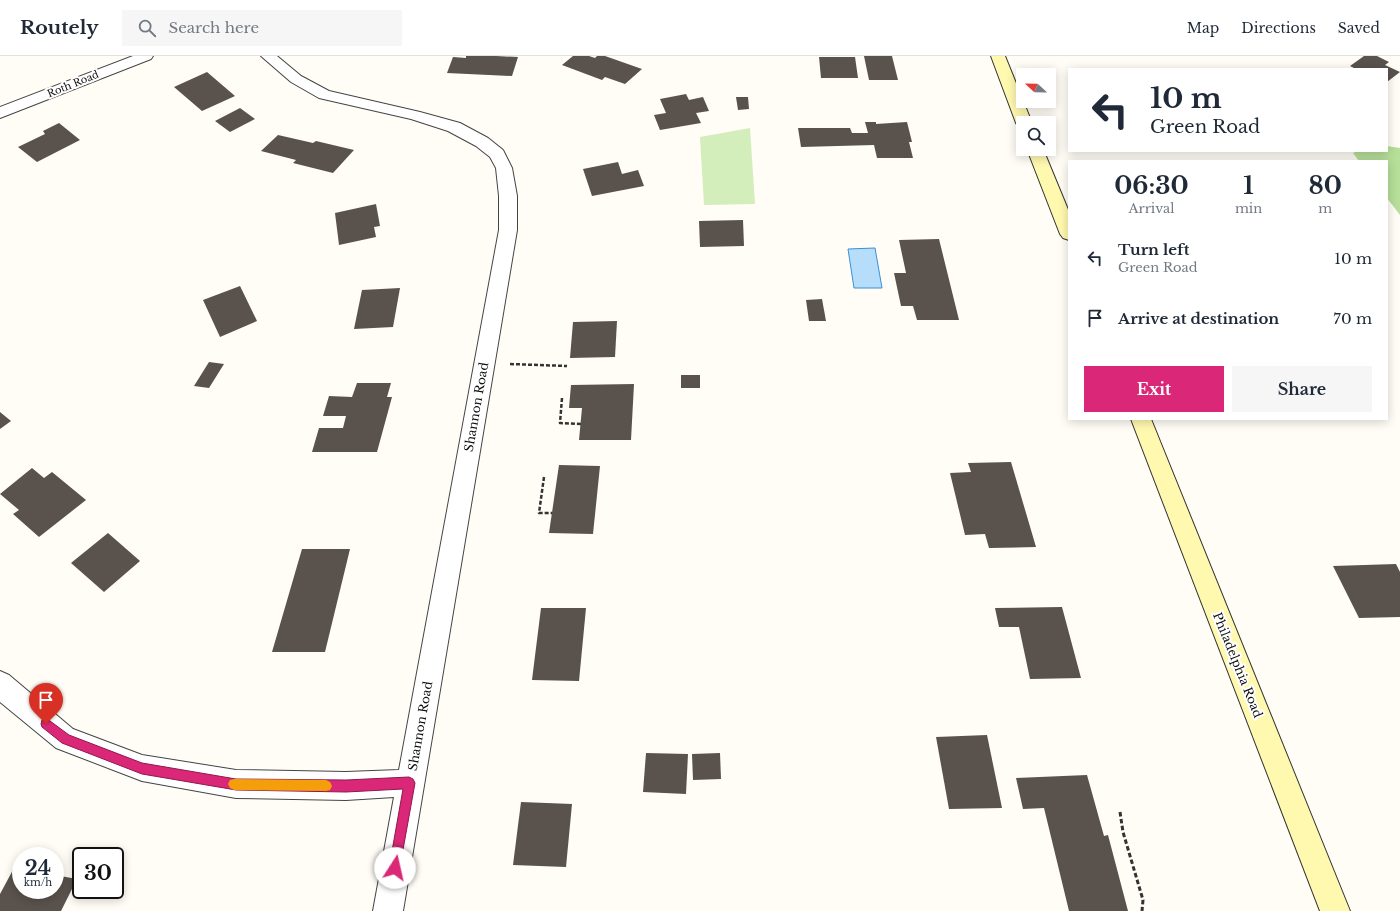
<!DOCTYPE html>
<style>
body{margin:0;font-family:"Libre Baskerville",serif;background:#f6f6f7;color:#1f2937;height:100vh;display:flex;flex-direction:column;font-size:15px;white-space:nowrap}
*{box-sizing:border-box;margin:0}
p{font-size:13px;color:#747a83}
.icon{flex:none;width:22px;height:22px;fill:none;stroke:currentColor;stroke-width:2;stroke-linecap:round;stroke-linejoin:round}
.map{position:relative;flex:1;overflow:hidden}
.sheet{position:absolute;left:1068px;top:104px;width:320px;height:260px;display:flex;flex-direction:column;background:#fff;border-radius:0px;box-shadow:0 2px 10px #0003}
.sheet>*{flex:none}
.top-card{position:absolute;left:1068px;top:12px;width:320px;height:84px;border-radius:0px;box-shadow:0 2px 10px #0003;background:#fff;color:#1f2937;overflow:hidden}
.needle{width:26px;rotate:292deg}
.fabs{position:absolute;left:1016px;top:12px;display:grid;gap:8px}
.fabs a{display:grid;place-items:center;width:40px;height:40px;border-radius:0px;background:#fff;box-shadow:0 2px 10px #0003;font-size:20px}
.speed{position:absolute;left:12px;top:791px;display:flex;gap:8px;font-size:20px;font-weight:700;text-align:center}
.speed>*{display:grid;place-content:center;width:52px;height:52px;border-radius:50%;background:#fff;box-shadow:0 2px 10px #0003;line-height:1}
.speed small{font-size:10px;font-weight:400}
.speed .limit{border:2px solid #111;border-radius:6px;background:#fff;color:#111}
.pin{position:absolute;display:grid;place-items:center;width:34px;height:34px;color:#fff;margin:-41px -17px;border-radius:50% 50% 50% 0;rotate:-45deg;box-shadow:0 0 4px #0007}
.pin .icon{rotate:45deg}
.me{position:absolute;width:44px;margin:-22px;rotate:10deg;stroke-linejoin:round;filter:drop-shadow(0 0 3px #0008)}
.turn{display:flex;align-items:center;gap:14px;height:84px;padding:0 16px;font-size:18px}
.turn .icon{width:52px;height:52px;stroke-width:2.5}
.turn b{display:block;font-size:28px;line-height:34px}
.eta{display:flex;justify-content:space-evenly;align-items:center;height:68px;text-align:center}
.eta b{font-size:24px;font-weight:800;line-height:28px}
.action{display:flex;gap:8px;margin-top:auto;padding:8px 16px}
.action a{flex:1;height:46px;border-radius:0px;background:#db2777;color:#fff;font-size:16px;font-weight:800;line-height:46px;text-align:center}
.action a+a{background:#f6f6f7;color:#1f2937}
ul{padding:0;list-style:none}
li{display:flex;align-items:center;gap:12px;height:60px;padding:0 16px}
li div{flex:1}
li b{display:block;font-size:15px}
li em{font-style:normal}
header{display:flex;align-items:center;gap:24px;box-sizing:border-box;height:56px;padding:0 20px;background:#fff;border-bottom:1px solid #e0e1e3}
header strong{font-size:19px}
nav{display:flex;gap:22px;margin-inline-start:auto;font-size:14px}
.search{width:280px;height:36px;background:#f6f6f7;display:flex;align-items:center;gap:10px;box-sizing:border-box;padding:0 14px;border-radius:0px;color:#747a83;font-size:15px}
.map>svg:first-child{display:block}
</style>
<header>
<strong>Routely</strong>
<div class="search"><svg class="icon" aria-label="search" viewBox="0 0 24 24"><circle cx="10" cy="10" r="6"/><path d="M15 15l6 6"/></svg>Search here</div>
<nav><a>Map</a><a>Directions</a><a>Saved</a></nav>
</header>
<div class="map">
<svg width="1400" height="855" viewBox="0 0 1400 855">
<rect width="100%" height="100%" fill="#fffdf5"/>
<!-- green -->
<polygon fill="#d3edbb" points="750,72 755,148 704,149 700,81"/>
<!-- forest -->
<polygon fill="#b6df99" points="1387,90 1400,92 1400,159 1387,142 1387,105 1359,105 1353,97 1357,95 1387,95"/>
<!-- water -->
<polygon fill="#b6defa" stroke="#3890d5" points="875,192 882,232 854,232 848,193"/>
<!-- building -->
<g fill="#5a524c">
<polygon points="466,0 496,0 518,1 512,20 447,17 453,1 466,2"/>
<polygon points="573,0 589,0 595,2 597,0 605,0 642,13 625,28 605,21 602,24 562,9"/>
<polygon points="864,0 892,0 898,24 869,24"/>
<polygon points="1364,0 1377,0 1389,6 1385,9 1400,16 1387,26 1387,13 1356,13 1350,10"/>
<polygon points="819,1 855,1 858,22 821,22"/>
<polygon points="207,16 235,40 202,55 174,31"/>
<polygon points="686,38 689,44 703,41 709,55 696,57 701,67 660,74 654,59 666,57 660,43"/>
<polygon points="736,41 748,41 749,53 738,54"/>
<polygon points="240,52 255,63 230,76 215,65"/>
<polygon points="865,66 876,66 876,68 907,66 912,86 909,86 913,102 877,102 874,89 801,91 798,72 850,72 852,77 868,77"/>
<polygon points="59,67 80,84 37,106 18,91 45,78 43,75"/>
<polygon points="278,79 313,87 316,85 354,94 333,117 293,107 296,104 261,95"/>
<polygon points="618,106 622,118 638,114 644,130 592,140 583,113"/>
<polygon points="376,148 380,170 374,171 376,181 339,189 335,157"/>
<polygon points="743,164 744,190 700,191 699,165"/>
<polygon points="939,183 959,264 917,264 913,250 901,250 894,217 906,217 899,184"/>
<polygon points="240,230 257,265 220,281 203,244"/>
<polygon points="400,232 393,271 354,273 362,234"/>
<polygon points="822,243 826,265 809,265 806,244"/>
<polygon points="617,265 615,301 570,302 573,266"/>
<polygon points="209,306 224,308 209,332 194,330"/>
<rect x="681" y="319" width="19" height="13"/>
<polygon points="357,327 391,327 387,341 392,341 377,396 312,396 319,372 343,372 346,360 323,360 329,340 352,341"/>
<polygon points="634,328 631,384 579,384 582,352 569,352 571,329"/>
<polygon points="0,356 11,365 0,373"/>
<polygon points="1011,406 1036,491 989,492 985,478 965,479 950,417 971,416 968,407"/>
<polygon points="559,409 600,410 593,478 549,477"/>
<polygon points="32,412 44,422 52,416 86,444 39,481 13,458 19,454 0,438"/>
<polygon points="108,477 140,505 104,536 71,507"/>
<polygon points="302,493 350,493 325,596 272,596"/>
<polygon points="1396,508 1400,516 1400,561 1359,562 1333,510"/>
<polygon points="1062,551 1081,622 1030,623 1019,571 999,571 995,552"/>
<polygon points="541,552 586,552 579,625 532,624"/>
<polygon points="987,679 1002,752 949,753 936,681"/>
<polygon points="646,697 688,698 686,738 643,736"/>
<polygon points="720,697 721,723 693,724 692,698"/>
<polygon points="1087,719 1104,780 1108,779 1128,855 1069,855 1044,752 1023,753 1016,722"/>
<polygon points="521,746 572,748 566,811 513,809"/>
<polygon points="14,812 21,813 21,834 55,834 55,819 77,823 61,855 0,855 0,838"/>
</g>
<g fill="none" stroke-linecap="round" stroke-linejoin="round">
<defs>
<g id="minor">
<polygon points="133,0 153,0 151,3 0,62 0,51"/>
<polygon points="261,0 277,0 301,20 329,35 420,56 460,67 488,82 503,94 512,112 517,140 517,174 403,855 373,855 394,741 346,744 236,742 142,725 56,692 0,646 0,615 9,619 73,673 142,699 236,714 346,716 399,714 499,174 499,140 496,112 490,101 476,90 448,75 411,63 319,42 291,26"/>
</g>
<g id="secondary">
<polygon points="991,0 1005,0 1032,67 1023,67 1023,72 1018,70 1016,67"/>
<polygon points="1027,93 1043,93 1069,156 1069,184 1063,182 1060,178"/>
<polygon points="1131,363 1151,363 1350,855 1320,855"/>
</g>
</defs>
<!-- minor casing -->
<use href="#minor" stroke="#444" stroke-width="2"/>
<!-- secondary casing -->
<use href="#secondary" stroke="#333" stroke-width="2"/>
<!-- path-far1 -->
<g stroke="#333" stroke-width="2.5" stroke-dasharray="4 2" stroke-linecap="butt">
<polyline points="510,308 567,310"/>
<polyline points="562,342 560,367 581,368"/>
<polyline points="544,421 539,457 552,457"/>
</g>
<!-- path -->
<polyline stroke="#333" stroke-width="3" stroke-dasharray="4.5 2.5" stroke-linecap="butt" points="1120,756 1123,776 1143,844 1142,855"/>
<!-- minor -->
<use href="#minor" fill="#fff" fill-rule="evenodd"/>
<!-- secondary -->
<use href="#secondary" fill="#fff9b0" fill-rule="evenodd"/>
</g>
<!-- route -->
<polygon fill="#db2777" stroke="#8e194d" points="46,662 69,679 142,707 236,723 346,724 409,721 413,723 415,727 399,816 395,818 391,816 389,812 403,733 346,736 236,734 142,718 62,687 42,671 41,668 42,664"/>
<!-- slow -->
<polygon fill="#f59e0b" points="234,723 326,724 330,726 332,730 330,734 326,735 234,734 230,732 228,728 230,724"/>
<g text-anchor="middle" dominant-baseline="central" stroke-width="4" stroke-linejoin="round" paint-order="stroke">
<!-- far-street labels -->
<g font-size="10" fill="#111" stroke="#fff">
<text transform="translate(73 28) rotate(-22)">Roth Road</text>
</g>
<!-- street labels -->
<g font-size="12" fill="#111" stroke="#fff">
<text transform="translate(476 351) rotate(-80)">Shannon Road</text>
<text transform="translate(1238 609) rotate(68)">Philadelphia Road</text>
<text transform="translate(420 670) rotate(-80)">Shannon Road</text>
</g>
</g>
</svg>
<div class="fabs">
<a><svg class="needle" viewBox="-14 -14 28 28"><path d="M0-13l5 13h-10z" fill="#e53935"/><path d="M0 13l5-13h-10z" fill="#747a83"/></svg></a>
<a><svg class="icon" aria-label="search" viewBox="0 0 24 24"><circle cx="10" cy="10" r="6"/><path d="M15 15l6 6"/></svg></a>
</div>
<div class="speed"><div>24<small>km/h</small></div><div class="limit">30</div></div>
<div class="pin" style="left:46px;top:668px;background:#d93025"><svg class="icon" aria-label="arrive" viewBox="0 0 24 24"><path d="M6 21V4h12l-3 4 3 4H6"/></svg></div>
<svg class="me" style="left:395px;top:812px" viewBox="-20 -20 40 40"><circle r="19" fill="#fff"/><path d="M0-13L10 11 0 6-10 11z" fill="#db2777"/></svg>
<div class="top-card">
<div class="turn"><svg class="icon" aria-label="left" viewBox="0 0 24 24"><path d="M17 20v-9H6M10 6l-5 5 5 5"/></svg><div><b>10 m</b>Green Road</div></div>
</div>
<section class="sheet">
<div class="eta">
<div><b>06:30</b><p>Arrival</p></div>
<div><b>1</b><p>min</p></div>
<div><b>80</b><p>m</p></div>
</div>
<ul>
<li><svg class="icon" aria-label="left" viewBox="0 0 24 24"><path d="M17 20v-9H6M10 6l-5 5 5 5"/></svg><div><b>Turn left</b><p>Green Road</p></div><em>10 m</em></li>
<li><svg class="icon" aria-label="arrive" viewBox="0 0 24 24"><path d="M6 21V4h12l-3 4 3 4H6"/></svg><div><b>Arrive at destination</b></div><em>70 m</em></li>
</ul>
<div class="action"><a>Exit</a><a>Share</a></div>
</section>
</div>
